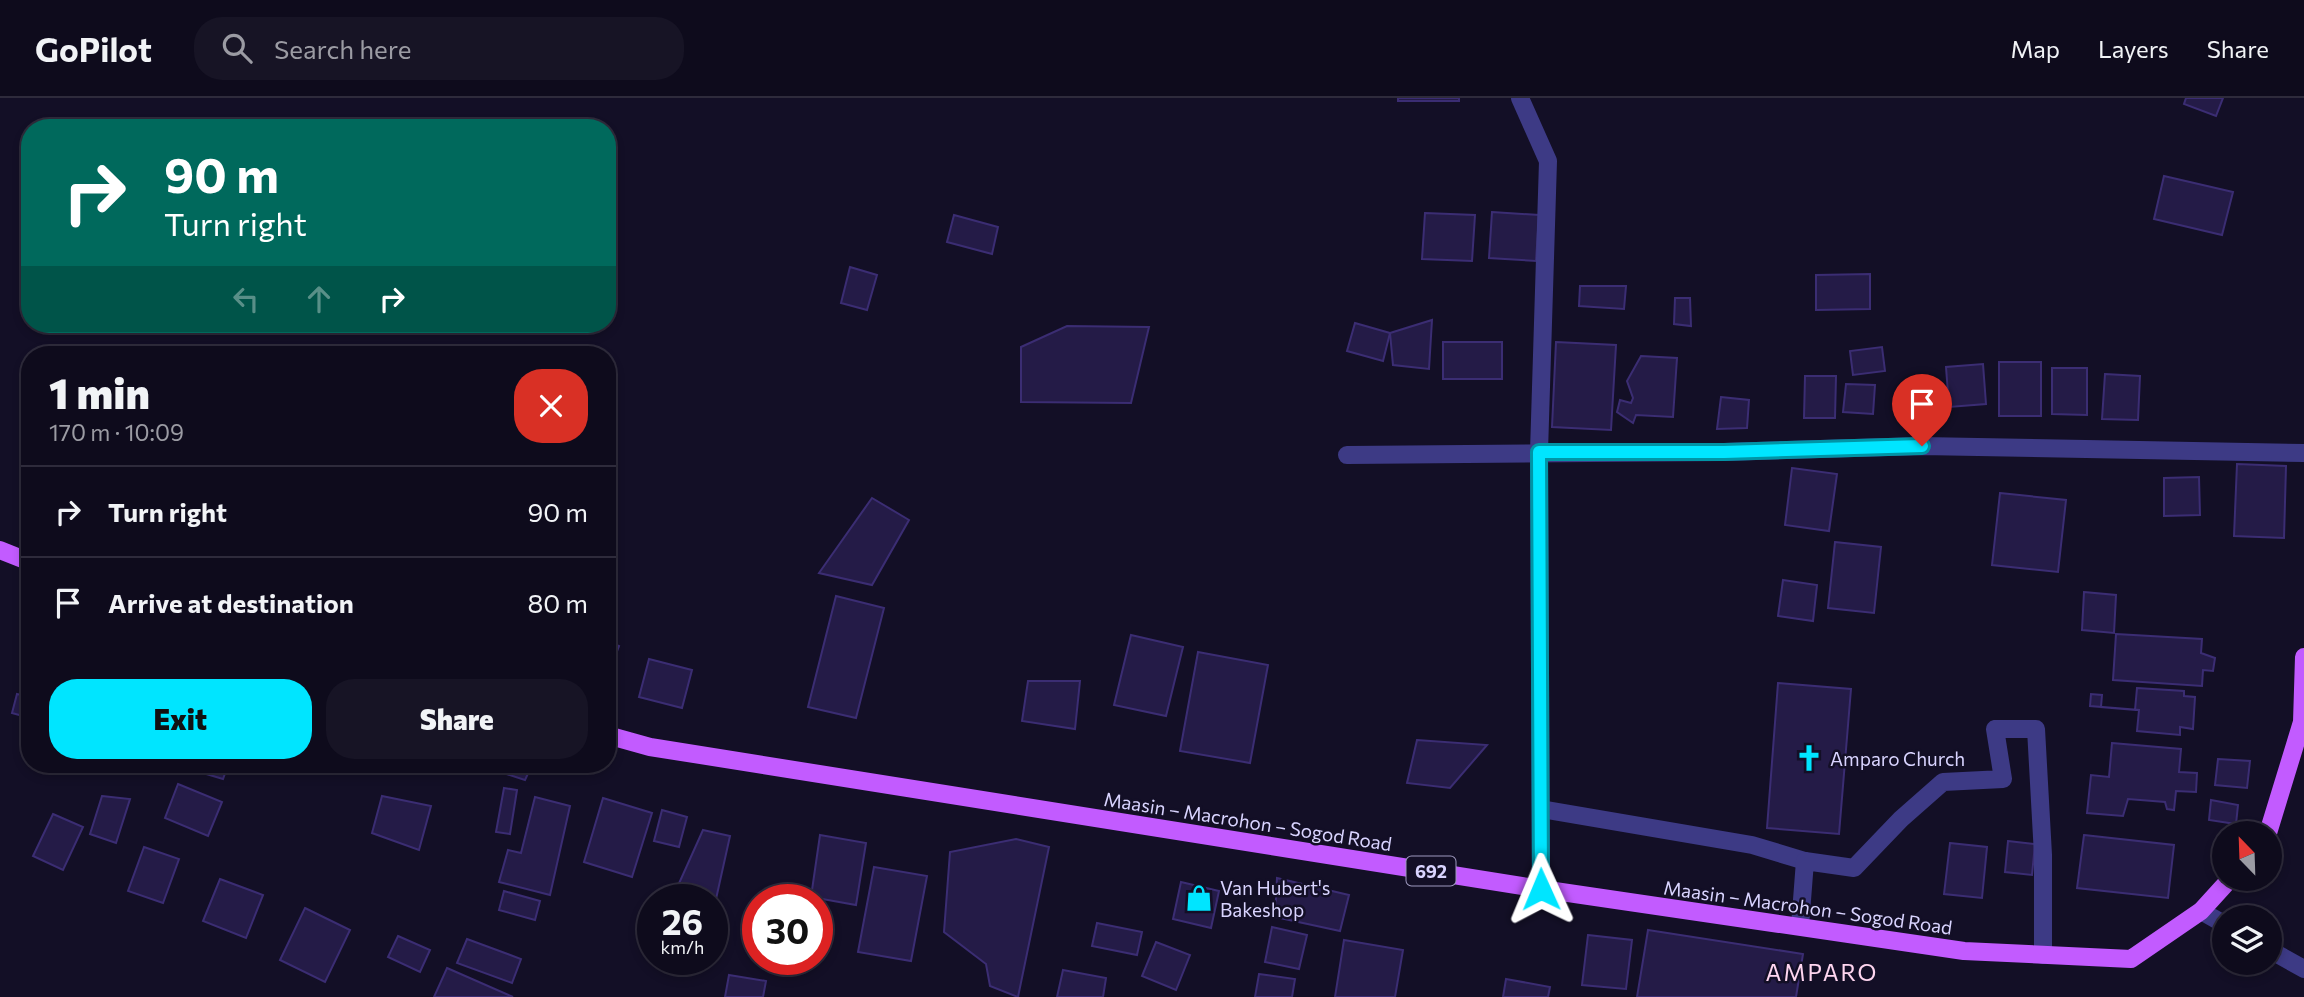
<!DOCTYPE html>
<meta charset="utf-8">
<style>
body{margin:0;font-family:Commissioner,sans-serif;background:#171425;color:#f1f3f6;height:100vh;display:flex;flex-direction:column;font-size:26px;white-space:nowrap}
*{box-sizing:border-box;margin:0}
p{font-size:23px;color:#9b9ba3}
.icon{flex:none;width:38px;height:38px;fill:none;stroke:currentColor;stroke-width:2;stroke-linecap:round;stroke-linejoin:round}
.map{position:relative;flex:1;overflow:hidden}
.details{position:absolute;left:21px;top:248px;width:595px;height:427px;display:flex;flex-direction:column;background:#0e0b1c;border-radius:28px;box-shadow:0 4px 10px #0003,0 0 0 2px #2e2b3b}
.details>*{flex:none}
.top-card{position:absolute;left:21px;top:21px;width:595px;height:214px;border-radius:28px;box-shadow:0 4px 10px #0003,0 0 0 2px #2e2b3b;background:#00695c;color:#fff;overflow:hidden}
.needle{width:46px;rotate:337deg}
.tools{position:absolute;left:2212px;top:723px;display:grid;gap:14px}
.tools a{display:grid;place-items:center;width:70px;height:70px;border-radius:50%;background:#0e0b1c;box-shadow:0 4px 10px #0003,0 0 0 2px #2e2b3b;font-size:35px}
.speed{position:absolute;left:637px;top:786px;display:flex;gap:14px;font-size:35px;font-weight:700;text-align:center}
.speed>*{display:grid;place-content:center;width:91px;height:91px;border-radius:50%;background:#0e0b1c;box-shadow:0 4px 10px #0003,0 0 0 2px #2e2b3b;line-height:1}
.speed small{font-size:18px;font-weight:400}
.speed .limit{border:10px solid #d22;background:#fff;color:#111}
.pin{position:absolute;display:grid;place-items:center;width:60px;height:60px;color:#fff;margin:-72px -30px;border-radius:50% 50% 50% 0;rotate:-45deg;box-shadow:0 0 7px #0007}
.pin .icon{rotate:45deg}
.me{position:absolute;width:77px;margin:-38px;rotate:359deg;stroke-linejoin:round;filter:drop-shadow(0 0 5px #0008)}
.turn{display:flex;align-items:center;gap:24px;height:147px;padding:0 28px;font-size:32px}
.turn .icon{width:91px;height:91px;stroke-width:2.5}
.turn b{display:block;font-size:49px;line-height:60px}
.lanes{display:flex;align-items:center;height:66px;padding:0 28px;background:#0003;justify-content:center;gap:35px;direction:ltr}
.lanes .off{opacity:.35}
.round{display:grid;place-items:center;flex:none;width:74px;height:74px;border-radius:28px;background:#171425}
.overview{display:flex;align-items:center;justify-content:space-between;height:119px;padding:0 28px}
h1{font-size:42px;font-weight:800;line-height:52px}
.action{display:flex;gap:14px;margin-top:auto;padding:14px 28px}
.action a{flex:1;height:80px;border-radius:28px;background:#00e5ff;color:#111;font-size:28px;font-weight:800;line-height:80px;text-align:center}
.action a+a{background:#171425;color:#f1f3f6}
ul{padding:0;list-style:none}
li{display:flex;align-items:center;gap:21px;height:91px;padding:0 28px;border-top:2px solid #2e2b3b}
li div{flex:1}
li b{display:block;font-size:26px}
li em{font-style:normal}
header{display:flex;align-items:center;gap:42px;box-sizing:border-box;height:98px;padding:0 35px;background:#0e0b1c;border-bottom:2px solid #2e2b3b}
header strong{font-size:33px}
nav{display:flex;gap:38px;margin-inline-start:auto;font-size:24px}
.search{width:490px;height:63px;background:#171425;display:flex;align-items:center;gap:18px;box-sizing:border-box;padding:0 24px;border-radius:28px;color:#9b9ba3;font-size:26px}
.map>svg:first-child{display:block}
</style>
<header>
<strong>GoPilot</strong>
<div class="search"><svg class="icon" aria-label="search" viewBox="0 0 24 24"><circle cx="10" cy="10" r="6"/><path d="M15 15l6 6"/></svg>Search here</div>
<nav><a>Map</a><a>Layers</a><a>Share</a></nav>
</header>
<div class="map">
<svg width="2304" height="899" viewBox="0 0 2304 899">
<rect width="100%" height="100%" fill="#130f26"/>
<!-- building -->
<g fill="#241b47" stroke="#3b2d73" stroke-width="2">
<rect x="1398" y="0" width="61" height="3"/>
<polygon points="2186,0 2223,0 2216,18 2184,6"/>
<polygon points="2164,78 2233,94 2222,137 2154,121"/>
<polygon points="1492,114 1539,117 1536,163 1489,160"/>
<polygon points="1425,115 1475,117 1472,163 1422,161"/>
<polygon points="954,117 998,129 992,156 947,144"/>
<polygon points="850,169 877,177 867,212 841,205"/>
<polygon points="1870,176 1870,211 1816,212 1816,177"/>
<polygon points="1580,188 1626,188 1624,211 1579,208"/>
<polygon points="1675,200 1690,200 1691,228 1674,226"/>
<polygon points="1432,222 1429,271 1393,267 1390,235"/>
<polygon points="1355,225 1390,235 1383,263 1347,253"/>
<polygon points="1067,228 1149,229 1131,305 1021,304 1021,249"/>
<rect x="1443" y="244" width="59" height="37"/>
<polygon points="1556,244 1616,247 1611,332 1552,329"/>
<polygon points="1882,249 1885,273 1853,277 1850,253"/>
<polygon points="1641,258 1677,260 1673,319 1636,317 1633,325 1617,314 1620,302 1631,305 1633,300 1627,283"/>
<rect x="1999" y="264" width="42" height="54"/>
<polygon points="1983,266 1986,306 1949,309 1946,269"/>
<polygon points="2052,270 2087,270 2087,317 2052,316"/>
<polygon points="2105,276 2140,278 2138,322 2102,321"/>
<polygon points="1805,278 1836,278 1835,320 1804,320"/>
<polygon points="1846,286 1875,287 1873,316 1843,314"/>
<polygon points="1721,299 1749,302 1747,330 1717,331"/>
<polygon points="2237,366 2286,368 2284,440 2234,438"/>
<polygon points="1792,370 1837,376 1829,433 1785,427"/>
<polygon points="2199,379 2200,417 2164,418 2164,380"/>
<polygon points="2000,395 2066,402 2058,474 1992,467"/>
<polygon points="872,400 909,422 872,487 819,475"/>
<polygon points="1835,444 1881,449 1874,515 1828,510"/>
<polygon points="1783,482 1817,487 1813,523 1778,518"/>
<polygon points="2084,494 2116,497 2114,535 2082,532"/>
<polygon points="836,498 884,510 856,620 808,609"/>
<polygon points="2116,536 2202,541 2201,555 2215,560 2213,573 2203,572 2202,588 2113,582"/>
<polygon points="1131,537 1183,549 1166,618 1114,607"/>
<polygon points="607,543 619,548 607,580"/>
<polygon points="1198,554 1268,567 1250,665 1180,653"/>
<polygon points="649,561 692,572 682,610 639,599"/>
<polygon points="1028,583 1080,583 1075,631 1022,623"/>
<polygon points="1778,585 1851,591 1839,736 1767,730"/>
<polygon points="2137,590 2184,593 2184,598 2195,599 2193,631 2180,629 2180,637 2137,633 2139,612 2090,608 2091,596 2102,597 2101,609 2135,612"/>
<polygon points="17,596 30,599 30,620 12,615"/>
<polygon points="1417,642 1487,647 1450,690 1407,685"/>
<polygon points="2112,645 2181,651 2179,674 2197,675 2196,694 2176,693 2174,712 2167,711 2165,704 2128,701 2123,718 2087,715 2091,677 2109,679"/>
<polygon points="2218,661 2250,663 2247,690 2215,687"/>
<polygon points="176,667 228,667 223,681"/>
<polygon points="479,667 532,667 525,682"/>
<polygon points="178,686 222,704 208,738 165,720"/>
<polygon points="504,690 517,692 510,736 496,734"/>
<polygon points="102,698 130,701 116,745 90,736"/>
<polygon points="382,698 431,708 419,752 372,735"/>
<polygon points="535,699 570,708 550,797 499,784 508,752 521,755"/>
<polygon points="603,700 652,715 632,779 584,764"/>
<polygon points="2211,702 2238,707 2236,726 2209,722"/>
<polygon points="662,712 687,719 679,749 654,743"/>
<polygon points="53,716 83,729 63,772 33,758"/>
<polygon points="703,732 730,738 716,801 676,792"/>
<polygon points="820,737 866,745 856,807 811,799"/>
<polygon points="2084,737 2174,747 2168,800 2077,790"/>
<polygon points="1016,741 1049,749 1018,899 990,888 986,866 944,834 950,754"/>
<polygon points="2008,743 2035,746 2032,777 2005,774"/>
<polygon points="1950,745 1987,749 1982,800 1944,796"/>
<polygon points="144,749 179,761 163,805 128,793"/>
<polygon points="874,769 927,778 911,863 858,854"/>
<polygon points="1277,780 1349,797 1340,833 1275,819"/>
<polygon points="220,781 263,797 246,840 203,823"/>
<polygon points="1181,784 1219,793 1211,830 1173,821"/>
<polygon points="504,793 540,803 535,822 499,812"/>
<polygon points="305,810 350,832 325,884 280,862"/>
<polygon points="1097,825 1142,834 1137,857 1092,848"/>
<polygon points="1272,829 1307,837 1299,871 1265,864"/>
<polygon points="1648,832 1803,856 1796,899 1637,899"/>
<polygon points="1588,837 1632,842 1626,891 1582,887"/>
<polygon points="398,838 430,852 420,874 388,859"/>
<polygon points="467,841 521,861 512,885 457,865"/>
<polygon points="1344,842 1403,852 1395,899 1335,899"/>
<polygon points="1156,844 1190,857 1176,892 1142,878"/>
<polygon points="447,870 513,899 434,899"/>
<polygon points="1063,872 1106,880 1103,899 1057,899"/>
<polygon points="1259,876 1295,881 1292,899 1255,899"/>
<polygon points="729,877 766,883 763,899 725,899"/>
<polygon points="1506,881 1550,889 1548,899 1503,899"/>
</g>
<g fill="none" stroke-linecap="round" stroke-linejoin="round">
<!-- street -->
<g stroke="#3d3a85" stroke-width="18">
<polyline points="1520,0 1548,63 1539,354 1541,791"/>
<polyline points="1347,357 1724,354 1922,348 2304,355"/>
<polyline points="1541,711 1752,747 1805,763"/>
<polyline points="2201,813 2224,826"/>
<polyline points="1800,828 1805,763 1854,770 1901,721 1943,684 2003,681 1995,631 2036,631 2043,757 2043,857"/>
<polyline points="2270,852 2304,871"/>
</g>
<!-- primary -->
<g stroke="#c25bff" stroke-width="18">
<polyline points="0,452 30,464"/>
<polyline points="607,637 650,649 1541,791 1964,853 2131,861 2201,813 2231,780"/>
<polyline points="2268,735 2302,624 2304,559"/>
</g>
</g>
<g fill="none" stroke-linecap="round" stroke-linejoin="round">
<defs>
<polyline id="route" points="1541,791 1539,354 1724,354 1922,348"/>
</defs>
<!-- route casing -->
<use href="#route" stroke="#0095a6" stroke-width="18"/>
<!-- route -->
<use href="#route" stroke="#00e5ff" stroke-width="12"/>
</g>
<!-- icons -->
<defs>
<symbol id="church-bare" viewBox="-9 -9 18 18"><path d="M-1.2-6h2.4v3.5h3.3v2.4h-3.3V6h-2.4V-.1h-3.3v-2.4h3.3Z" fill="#00e5ff" stroke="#130f26" stroke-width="2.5" paint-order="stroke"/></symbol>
<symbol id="shop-bare" viewBox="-9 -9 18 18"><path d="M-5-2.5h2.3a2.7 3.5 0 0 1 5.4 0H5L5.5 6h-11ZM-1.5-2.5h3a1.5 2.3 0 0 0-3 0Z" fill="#00e5ff" stroke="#130f26" stroke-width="2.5" paint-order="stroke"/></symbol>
</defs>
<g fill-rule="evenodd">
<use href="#church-bare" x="1790" y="641" width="38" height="38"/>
<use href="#shop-bare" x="1180" y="781" width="38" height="38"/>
</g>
<g text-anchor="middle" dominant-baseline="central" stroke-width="5" stroke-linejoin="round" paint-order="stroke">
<!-- shield labels -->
<rect fill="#130f26" stroke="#9e99be" stroke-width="2" x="1406.5" y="758.5" width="49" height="29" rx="5"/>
<g font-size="18" font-weight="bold" fill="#d9d4ff">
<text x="1431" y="773">692</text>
</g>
<!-- poi labels -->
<g font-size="19" fill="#d9d4ff" stroke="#130f26" text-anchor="start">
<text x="1830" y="660">Amparo Church</text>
<text x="1220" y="789">Van Hubert's<tspan x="1220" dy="22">Bakeshop</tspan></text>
</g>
<!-- street labels -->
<g font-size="19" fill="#d9d4ff" stroke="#130f26">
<text transform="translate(1248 723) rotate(9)">Maasin – Macrohon – Sogod Road</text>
<text transform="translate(1808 809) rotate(8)">Maasin – Macrohon – Sogod Road</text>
</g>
<!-- quarter labels -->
<g font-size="23" letter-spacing="2" fill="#ffd6f0" stroke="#130f26">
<text x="1822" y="874">AMPARO</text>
</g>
</g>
</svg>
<div class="tools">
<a><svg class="needle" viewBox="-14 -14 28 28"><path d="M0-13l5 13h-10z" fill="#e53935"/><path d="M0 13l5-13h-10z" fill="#9b9ba3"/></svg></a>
<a><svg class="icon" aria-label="layers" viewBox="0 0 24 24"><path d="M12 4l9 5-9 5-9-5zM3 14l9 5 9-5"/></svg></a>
</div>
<div class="speed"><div>26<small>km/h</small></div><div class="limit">30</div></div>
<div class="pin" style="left:1922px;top:348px;background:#d93025"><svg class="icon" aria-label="arrive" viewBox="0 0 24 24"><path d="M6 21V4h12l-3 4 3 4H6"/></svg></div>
<svg class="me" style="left:1541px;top:791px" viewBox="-20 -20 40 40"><path d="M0-17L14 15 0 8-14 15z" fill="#00e5ff" stroke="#fff" stroke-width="4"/></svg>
<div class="top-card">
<div class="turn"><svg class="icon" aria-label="right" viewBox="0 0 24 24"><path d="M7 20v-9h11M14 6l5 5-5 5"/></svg><div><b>90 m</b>Turn right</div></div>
<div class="lanes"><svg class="icon off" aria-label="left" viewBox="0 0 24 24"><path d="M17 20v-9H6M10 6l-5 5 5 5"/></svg><svg class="icon off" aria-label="ahead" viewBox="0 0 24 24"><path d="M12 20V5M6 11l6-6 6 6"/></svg><svg class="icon" aria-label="right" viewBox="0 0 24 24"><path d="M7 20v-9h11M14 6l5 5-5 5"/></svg></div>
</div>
<section class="details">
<div class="overview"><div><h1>1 min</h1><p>170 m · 10:09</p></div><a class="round" style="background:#d93025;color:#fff"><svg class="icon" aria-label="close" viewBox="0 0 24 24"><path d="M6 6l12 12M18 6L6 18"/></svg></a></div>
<ul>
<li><svg class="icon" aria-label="right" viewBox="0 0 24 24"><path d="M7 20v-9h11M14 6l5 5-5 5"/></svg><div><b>Turn right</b></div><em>90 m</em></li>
<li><svg class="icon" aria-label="arrive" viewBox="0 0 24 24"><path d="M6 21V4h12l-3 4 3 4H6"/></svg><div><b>Arrive at destination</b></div><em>80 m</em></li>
</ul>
<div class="action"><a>Exit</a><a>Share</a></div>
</section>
</div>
